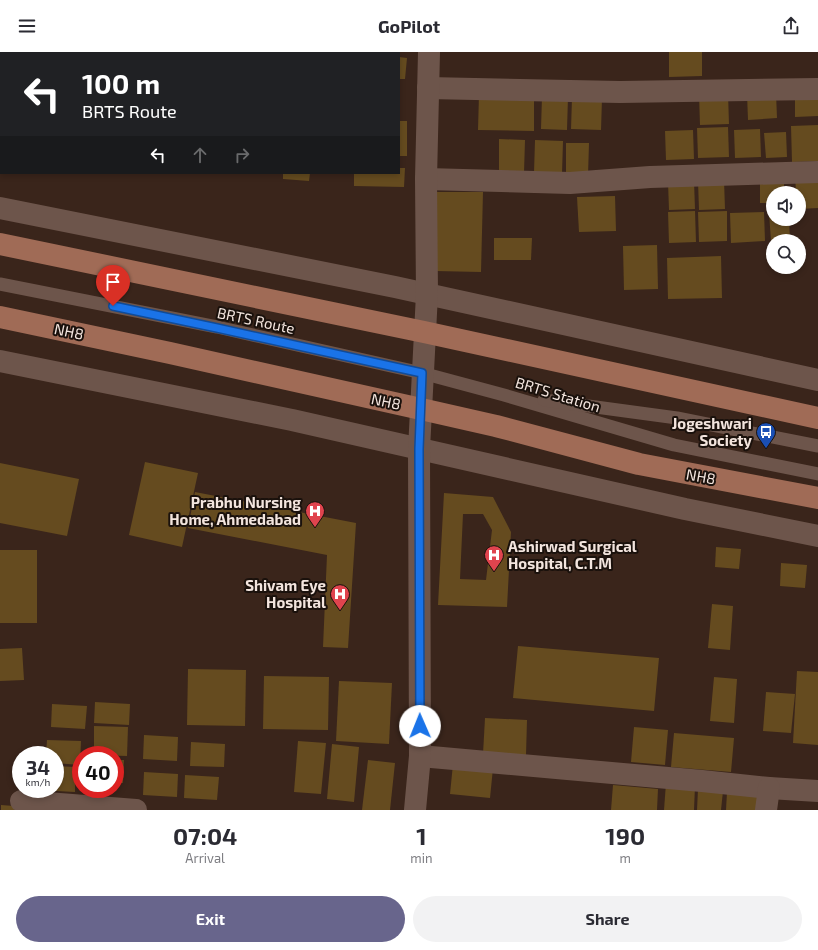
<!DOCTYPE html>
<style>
body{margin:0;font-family:"Exo 2",sans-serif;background:#f2f2f3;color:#2b2b33;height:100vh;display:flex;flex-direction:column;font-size:15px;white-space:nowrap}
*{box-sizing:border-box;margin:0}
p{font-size:13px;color:#7c7c81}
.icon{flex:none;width:22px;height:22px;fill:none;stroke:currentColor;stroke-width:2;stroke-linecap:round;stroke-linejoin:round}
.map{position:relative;height:758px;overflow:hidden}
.drawer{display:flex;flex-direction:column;background:#fff;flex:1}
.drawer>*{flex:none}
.hud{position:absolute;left:0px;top:0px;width:400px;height:122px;box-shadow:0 2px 6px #0003;background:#202124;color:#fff;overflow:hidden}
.fabs{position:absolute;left:766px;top:134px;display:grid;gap:8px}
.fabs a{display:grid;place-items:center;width:40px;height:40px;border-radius:50%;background:#fff;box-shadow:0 2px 6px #0003;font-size:20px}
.speed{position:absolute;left:12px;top:694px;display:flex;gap:8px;font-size:20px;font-weight:700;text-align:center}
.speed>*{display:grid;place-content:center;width:52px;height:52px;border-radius:50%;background:#fff;box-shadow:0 2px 6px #0003;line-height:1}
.speed small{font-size:10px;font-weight:400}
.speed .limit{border:6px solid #d22;background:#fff;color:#111}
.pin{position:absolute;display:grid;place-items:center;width:34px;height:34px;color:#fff;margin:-41px -17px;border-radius:50% 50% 50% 0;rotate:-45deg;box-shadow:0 0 4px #0007}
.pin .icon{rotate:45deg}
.me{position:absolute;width:44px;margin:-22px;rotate:359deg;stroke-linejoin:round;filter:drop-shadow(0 0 3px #0008)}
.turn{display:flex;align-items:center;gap:14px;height:84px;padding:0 16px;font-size:18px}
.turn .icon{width:52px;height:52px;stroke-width:2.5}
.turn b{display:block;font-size:28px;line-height:34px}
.lanes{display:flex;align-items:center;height:38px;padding:0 16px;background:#0003;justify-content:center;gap:20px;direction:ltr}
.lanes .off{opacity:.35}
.eta{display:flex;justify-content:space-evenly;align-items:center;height:68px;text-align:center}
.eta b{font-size:24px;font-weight:700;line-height:28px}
.cta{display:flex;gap:8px;margin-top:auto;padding:8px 16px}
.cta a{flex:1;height:46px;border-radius:24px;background:#68658c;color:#fff;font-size:16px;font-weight:700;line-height:46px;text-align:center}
.cta a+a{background:#f2f2f3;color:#2b2b33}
header{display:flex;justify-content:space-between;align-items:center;height:52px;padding:0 16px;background:#fff;font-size:18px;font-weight:700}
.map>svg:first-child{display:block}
</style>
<header><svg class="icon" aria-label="menu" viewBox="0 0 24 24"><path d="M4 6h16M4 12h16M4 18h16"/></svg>GoPilot<svg class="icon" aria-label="share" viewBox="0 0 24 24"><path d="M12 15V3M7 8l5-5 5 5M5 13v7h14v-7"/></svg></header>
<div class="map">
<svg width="818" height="758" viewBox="0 0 818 758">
<rect width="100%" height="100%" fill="#3a251b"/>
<!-- building -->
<g fill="#654b1f" fill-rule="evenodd">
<polygon points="669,0 702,0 702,24 669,25"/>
<polygon points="399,5 407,6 405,27 399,27"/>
<polygon points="795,40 818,40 818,64 795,65"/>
<polygon points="728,41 729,72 700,73 699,42"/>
<polygon points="776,41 777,66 748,68 747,42"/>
<polygon points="479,42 534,43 534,79 478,78"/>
<polygon points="542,44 568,45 567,78 541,77"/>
<polygon points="572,45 602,46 601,78 571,77"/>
<rect x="399" y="69" width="8" height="35"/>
<polygon points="818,73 818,109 792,110 791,74"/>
<polygon points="728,75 729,105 698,106 697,76"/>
<polygon points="760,77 761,105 735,106 734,78"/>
<polygon points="693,78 694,107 666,108 665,79"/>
<polygon points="786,80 787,105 766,106 764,81"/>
<polygon points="499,87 525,88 524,121 499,121"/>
<polygon points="535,88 563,89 562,122 534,121"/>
<polygon points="566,91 589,91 588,123 566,123"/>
<polygon points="399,116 405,116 404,135 354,134 354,121 399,121"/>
<polygon points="283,121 310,121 309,129 283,127"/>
<polygon points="795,123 818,123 818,156 799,157 799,141 796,141"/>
<polygon points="760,124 784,124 784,141 773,141 773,151 760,151"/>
<polygon points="724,128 725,157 699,158 698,129"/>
<polygon points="694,129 695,157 669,158 668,130"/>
<polygon points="437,140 483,140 481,220 435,219"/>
<polygon points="615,144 616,179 579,180 577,145"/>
<polygon points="695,159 696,190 669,191 668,160"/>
<polygon points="727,159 727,189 699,190 698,160"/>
<polygon points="764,160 765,189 731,191 730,161"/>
<polygon points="773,160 773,167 789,167 790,188 771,189 769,161"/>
<polygon points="494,186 532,186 531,208 494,208"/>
<polygon points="657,193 658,237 624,238 623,194"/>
<polygon points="721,204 722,246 668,247 667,206"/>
<polygon points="145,410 198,421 182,495 129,483"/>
<polygon points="0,411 79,427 67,484 0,471"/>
<polygon points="195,440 356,471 348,596 323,595 327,503 188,476"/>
<path d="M444,441L493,445L511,480L507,555L438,553ZM463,462H483L492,478L486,528L460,527Z"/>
<polygon points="716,495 741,497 739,517 715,515"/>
<rect x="0" y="498" width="37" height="73"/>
<polygon points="781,511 807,513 805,536 780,534"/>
<polygon points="712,552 733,554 730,598 708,596"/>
<polygon points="518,594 659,606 654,659 513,646"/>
<polygon points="22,596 24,628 0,629 0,597"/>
<polygon points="188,617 246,618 245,674 187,673"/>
<polygon points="797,619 818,620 818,693 793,691"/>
<polygon points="264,624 329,625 328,678 263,677"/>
<polygon points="714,625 737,627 734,671 710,669"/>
<polygon points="339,629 392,631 389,692 336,689"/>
<polygon points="766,640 795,642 791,681 763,679"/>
<polygon points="95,650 130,652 129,673 94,671"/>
<polygon points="52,652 87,654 85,677 51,675"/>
<polygon points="485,666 527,668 526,703 483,702"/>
<polygon points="94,674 128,675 127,704 94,703"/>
<polygon points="634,675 668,678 665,713 631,710"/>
<polygon points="674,681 734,686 731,720 671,715"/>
<polygon points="144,683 178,685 177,709 143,707"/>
<polygon points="47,688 81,689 80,713 55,711 55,703 46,703"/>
<polygon points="298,689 326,691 321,742 294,740"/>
<polygon points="191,690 225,692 224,715 190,714"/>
<polygon points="332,692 359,695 354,750 327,747"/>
<polygon points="115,708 124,708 123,731 115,731"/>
<polygon points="368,708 395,711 390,758 362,758"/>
<polygon points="453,712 493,716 490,746 450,742"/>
<polygon points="55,714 75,715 75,740 38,738 38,737 55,737"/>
<polygon points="144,720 178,722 177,745 143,743"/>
<polygon points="185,723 219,725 217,748 184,746"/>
<polygon points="666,731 695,734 694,758 664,758"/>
<polygon points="613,733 658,737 657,758 611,758"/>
<polygon points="698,737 723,739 721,758 697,758"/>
<polygon points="727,740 759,741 759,758 726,758"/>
<polygon points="1,753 14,754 14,758 1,758"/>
</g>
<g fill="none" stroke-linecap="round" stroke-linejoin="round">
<!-- service -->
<g stroke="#6d554b" stroke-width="13">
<polyline points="0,232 217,275 422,321 504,343 674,393 818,422"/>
<polyline points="544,348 677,366 818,394"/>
</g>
<!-- minor -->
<g stroke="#6d554b" stroke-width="22">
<polyline points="428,36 620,40 818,37"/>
<polyline points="426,127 570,131 650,125 818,120"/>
<polyline points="420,704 702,729 769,736 818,739"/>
<polyline points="21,749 136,758"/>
<polyline points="766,758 769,736"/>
</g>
<!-- tertiary -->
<g stroke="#6d554b" stroke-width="22">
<polyline points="0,156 395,235 818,328"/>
<polyline points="0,309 292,368 685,457 818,484"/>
<polyline points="415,758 420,704 419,397 427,242 426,127 429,0"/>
</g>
<!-- primary -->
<g stroke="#a06b56" stroke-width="22">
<polyline points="0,192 424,280 818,366"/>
<polyline points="0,265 170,301 421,357 496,374 639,412 818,446"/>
</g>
</g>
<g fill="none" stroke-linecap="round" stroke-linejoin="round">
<defs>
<polyline id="route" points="113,254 217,276 422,321 419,397 420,674"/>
</defs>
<!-- route casing -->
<use href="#route" stroke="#114b97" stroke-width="10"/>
<!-- route -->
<use href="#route" stroke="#1a73e8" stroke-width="7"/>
</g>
<!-- icons -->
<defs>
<symbol id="bus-pin" viewBox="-11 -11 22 30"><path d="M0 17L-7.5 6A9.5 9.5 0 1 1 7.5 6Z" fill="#1a4fb4" stroke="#1a110c"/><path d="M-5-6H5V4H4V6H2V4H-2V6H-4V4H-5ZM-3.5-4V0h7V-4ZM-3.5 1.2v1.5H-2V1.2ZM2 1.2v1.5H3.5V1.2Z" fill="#fff"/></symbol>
<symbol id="hospital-pin" viewBox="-11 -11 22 30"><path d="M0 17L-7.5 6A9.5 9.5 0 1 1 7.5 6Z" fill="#e0444e" stroke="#1a110c"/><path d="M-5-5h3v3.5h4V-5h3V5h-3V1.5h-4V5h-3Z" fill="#fff"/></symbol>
</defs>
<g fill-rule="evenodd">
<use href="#bus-pin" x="755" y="369" width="22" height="30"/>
<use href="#hospital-pin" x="304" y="448" width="22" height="30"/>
<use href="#hospital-pin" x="483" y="492" width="22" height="30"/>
<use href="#hospital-pin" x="329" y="531" width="22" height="30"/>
</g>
<g text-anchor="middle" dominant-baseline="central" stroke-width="4" stroke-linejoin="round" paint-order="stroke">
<!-- street labels -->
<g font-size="15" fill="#f3e5de" stroke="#1a110c">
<text transform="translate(256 268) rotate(12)">BRTS Route</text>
<text transform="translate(69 279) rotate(12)">NH8</text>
<text transform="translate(558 342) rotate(17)">BRTS Station</text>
<text transform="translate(386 349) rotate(12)">NH8</text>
<text transform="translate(701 424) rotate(10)">NH8</text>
</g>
<!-- poi labels -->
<g font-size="15" font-weight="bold" fill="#f3e5de" stroke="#1a110c" text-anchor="end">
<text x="752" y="371">Jogeshwari<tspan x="752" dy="17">Society</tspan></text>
<text x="301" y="450">Prabhu Nursing<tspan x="301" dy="17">Home, Ahmedabad</tspan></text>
<text x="508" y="494" text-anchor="start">Ashirwad Surgical<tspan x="508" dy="17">Hospital, C.T.M</tspan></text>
<text x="326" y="533">Shivam Eye<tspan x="326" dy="17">Hospital</tspan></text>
</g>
</g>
</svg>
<div class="fabs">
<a><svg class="icon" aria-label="sound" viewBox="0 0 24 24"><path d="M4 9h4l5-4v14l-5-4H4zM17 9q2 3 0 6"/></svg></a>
<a><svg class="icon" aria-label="search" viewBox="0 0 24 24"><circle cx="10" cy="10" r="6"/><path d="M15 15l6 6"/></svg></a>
</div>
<div class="speed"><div>34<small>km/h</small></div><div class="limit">40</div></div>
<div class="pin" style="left:113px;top:254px;background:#d93025"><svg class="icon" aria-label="arrive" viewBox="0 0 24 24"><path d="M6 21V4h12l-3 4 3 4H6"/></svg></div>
<svg class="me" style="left:420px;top:674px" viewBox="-20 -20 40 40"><circle r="19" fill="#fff"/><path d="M0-13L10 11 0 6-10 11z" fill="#1a73e8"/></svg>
<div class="hud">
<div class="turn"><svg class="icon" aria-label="left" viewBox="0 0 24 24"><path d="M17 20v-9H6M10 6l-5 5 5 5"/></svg><div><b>100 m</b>BRTS Route</div></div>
<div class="lanes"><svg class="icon" aria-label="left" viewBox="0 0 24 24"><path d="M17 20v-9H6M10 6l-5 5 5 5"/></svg><svg class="icon off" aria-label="ahead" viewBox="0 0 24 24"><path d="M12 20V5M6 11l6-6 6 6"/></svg><svg class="icon off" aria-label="right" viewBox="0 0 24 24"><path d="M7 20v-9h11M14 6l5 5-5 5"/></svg></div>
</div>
</div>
<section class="drawer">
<div class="eta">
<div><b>07:04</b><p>Arrival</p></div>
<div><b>1</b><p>min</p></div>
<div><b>190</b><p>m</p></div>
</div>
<div class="cta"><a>Exit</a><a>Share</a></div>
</section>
